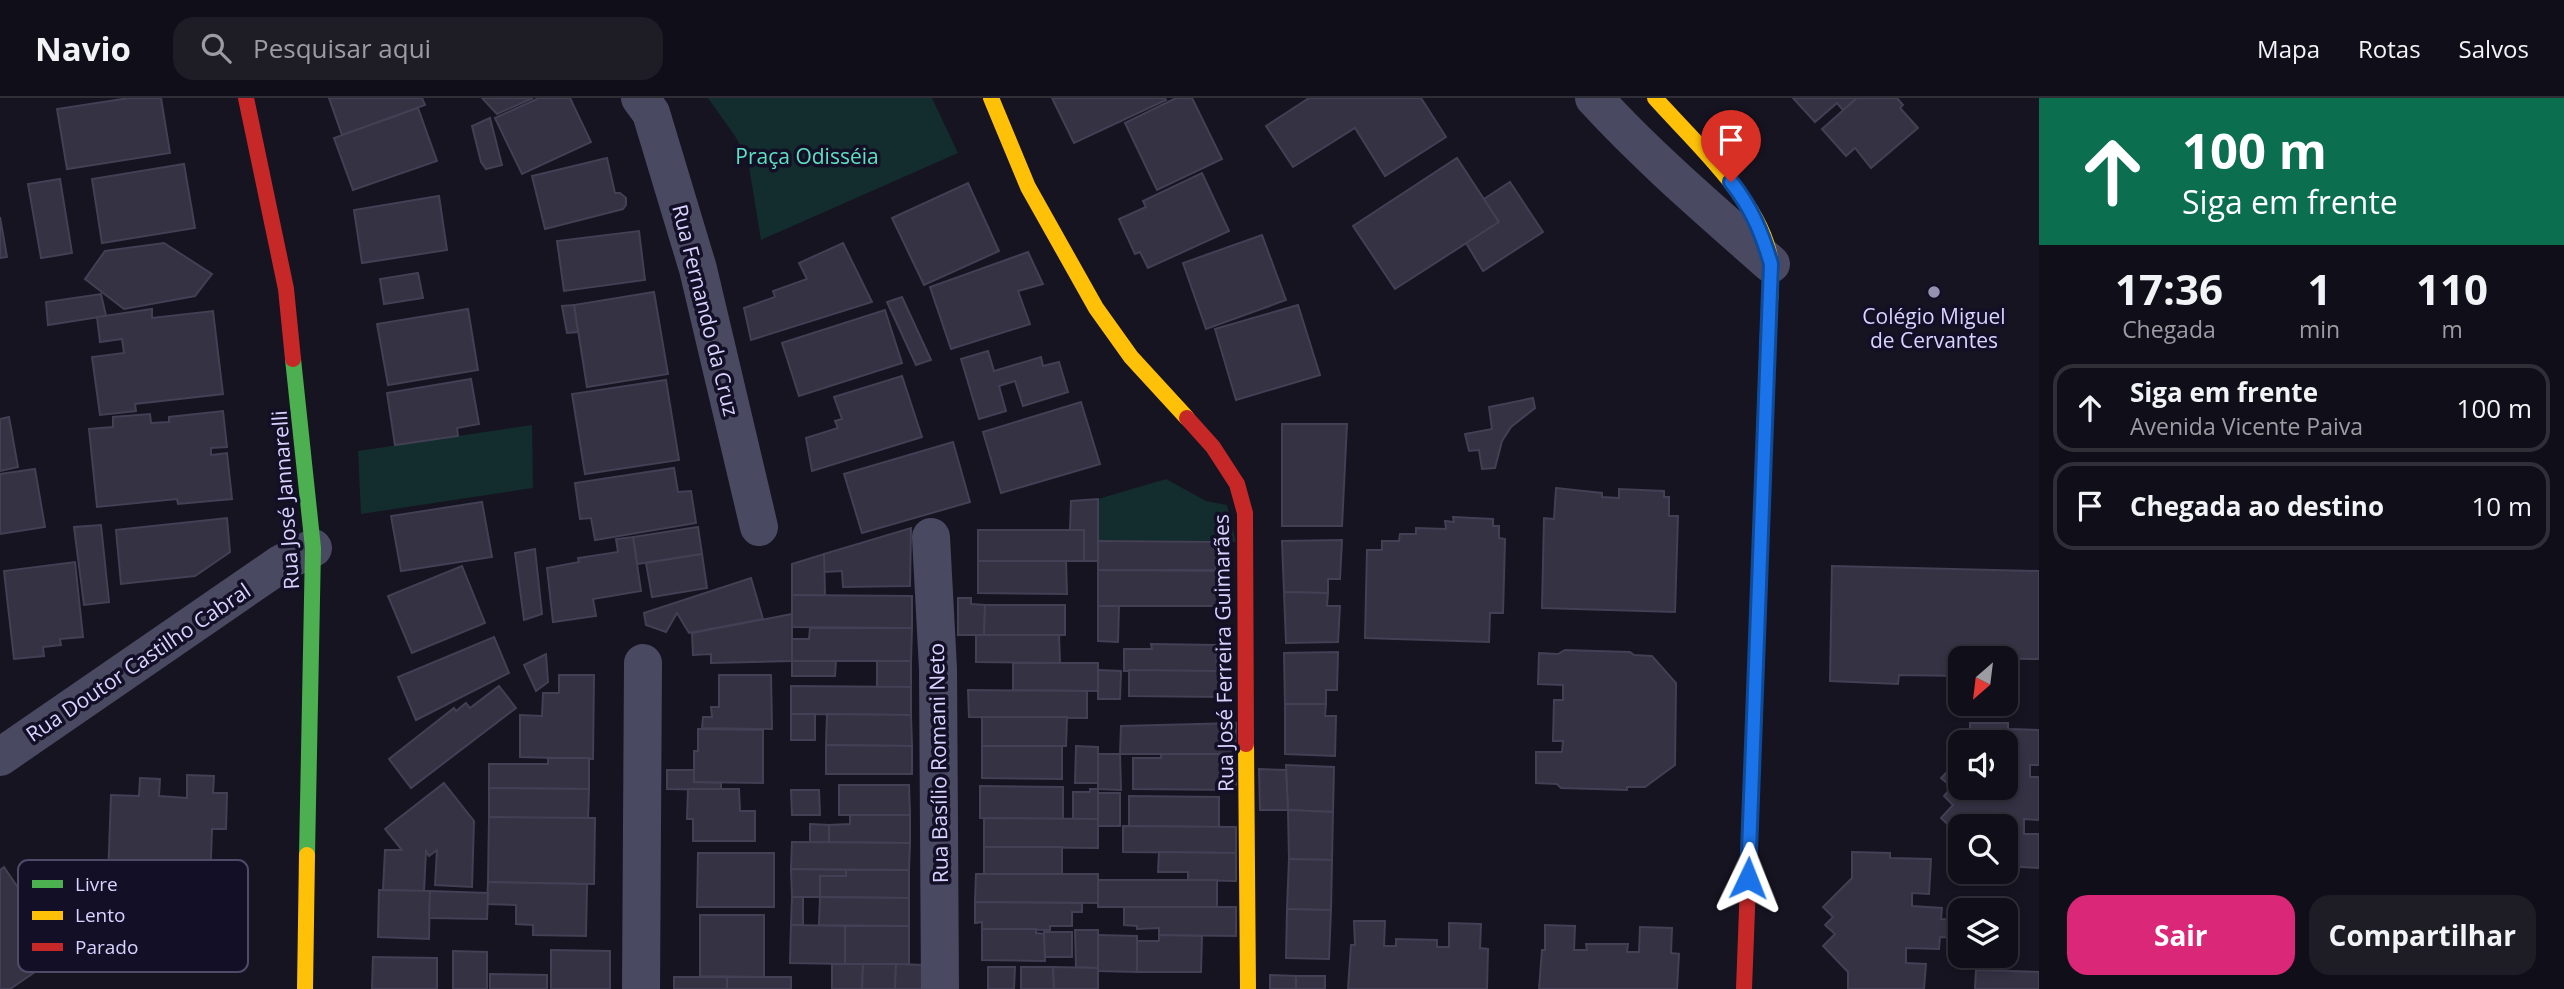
<!DOCTYPE html>
<html lang="pt">
<meta charset="utf-8">
<style>
body{margin:0;font-family:"Open Sans",sans-serif;background:#1e1d26;color:#f1f3f6;height:100vh;display:flex;flex-direction:column;font-size:26px;white-space:nowrap}
*{box-sizing:border-box;margin:0}
p{font-size:23px;color:#9c9ca2}
.icon{flex:none;width:38px;height:38px;fill:none;stroke:currentColor;stroke-width:2;stroke-linecap:round;stroke-linejoin:round}
.map{position:relative;flex:1;overflow:hidden}
.details{display:flex;flex-direction:column;background:#100f19;width:525px}
.details>*{flex:none}
.top-card{background:#0b6e4f;color:#fff;overflow:hidden}
.needle{width:46px;rotate:208deg}
.tools{position:absolute;left:1948px;top:548px;display:grid;gap:14px}
.tools a{display:grid;place-items:center;width:70px;height:70px;border-radius:14px;background:#100f19;box-shadow:0 4px 10px #0003,0 0 0 2px #302f38;font-size:35px}
.pin{position:absolute;display:grid;place-items:center;width:60px;height:60px;color:#fff;margin:-72px -30px;border-radius:50% 50% 50% 0;rotate:-45deg;box-shadow:0 0 7px #0007}
.pin .icon{rotate:45deg}
.me{position:absolute;width:77px;margin:-38px;rotate:2deg;stroke-linejoin:round;filter:drop-shadow(0 0 5px #0008)}
.turn{display:flex;align-items:center;gap:24px;height:147px;padding:0 28px;font-size:32px}
.turn .icon{width:91px;height:91px;stroke-width:2.5}
.turn b{display:block;font-size:49px;line-height:60px}
.eta{display:flex;justify-content:space-evenly;align-items:center;height:119px;text-align:center}
.eta b{font-size:42px;font-weight:700;line-height:49px}
.cta{display:flex;gap:14px;margin-top:auto;padding:14px 28px}
.cta a{flex:1;height:80px;border-radius:21px;background:#db2777;color:#fff;font-size:28px;font-weight:700;line-height:80px;text-align:center}
.cta a+a{background:#1e1d26;color:#f1f3f6}
ul{padding:0;list-style:none}
li{display:flex;align-items:center;gap:21px;height:88px;margin:0 14px 10px;padding:0 14px;border:4px solid #302f38;border-radius:21px}
li div{flex:1}
li b{display:block;font-size:26px}
li em{font-style:normal}
header{display:flex;align-items:center;gap:42px;box-sizing:border-box;height:98px;padding:0 35px;background:#100f19;border-bottom:2px solid #302f38}
header strong{font-size:33px}
nav{display:flex;gap:38px;margin-inline-start:auto;font-size:24px}
.search{width:490px;height:63px;background:#1e1d26;display:flex;align-items:center;gap:18px;box-sizing:border-box;padding:0 24px;border-radius:21px;color:#9c9ca2;font-size:26px}
main{display:flex;flex:1;min-height:0}
.map>svg:first-child{display:block}
</style>
<header>
<strong>Navio</strong>
<div class="search"><svg class="icon" aria-label="search" viewBox="0 0 24 24"><circle cx="10" cy="10" r="6"/><path d="M15 15l6 6"/></svg>Pesquisar aqui</div>
<nav><a>Mapa</a><a>Rotas</a><a>Salvos</a></nav>
</header>
<main>
<div class="map">
<svg width="2039" height="891" viewBox="0 0 2039 891">
<rect width="100%" height="100%" fill="#161421"/>
<!-- green -->
<g fill="#132c2d">
<polygon points="708,0 932,0 958,55 761,142 748,63 735,38"/>
<polygon points="532,327 533,390 361,416 358,353"/>
<polygon points="1166,381 1206,403 1227,407 1236,444 1098,443 1098,401"/>
</g>
<!-- building -->
<g fill="#343243" stroke="#433f54" stroke-width="2">
<polygon points="129,0 161,0 170,55 67,71 57,11"/>
<polygon points="329,0 422,0 425,7 342,37"/>
<polygon points="482,0 533,0 497,16"/>
<polygon points="539,0 570,0 591,44 522,76 495,20"/>
<polygon points="1052,0 1165,0 1166,2 1074,45"/>
<polygon points="1176,0 1192,0 1222,61 1157,92 1125,25"/>
<polygon points="1309,0 1421,0 1446,39 1385,78 1355,30 1293,69 1266,28"/>
<polygon points="1793,0 1857,0 1843,12 1837,5 1815,24"/>
<polygon points="1857,0 1897,0 1903,7 1900,10 1918,30 1871,70 1855,50 1846,58 1822,31"/>
<polygon points="418,10 437,63 353,92 334,40"/>
<polygon points="490,20 502,67 486,71 481,64 472,28"/>
<polygon points="607,60 615,95 620,95 626,100 626,107 623,111 545,131 532,78"/>
<polygon points="1457,60 1499,124 1395,191 1353,128"/>
<polygon points="184,66 195,130 102,145 92,81"/>
<polygon points="1202,75 1229,133 1148,170 1140,154 1135,156 1119,121 1146,109 1143,103"/>
<polygon points="60,81 72,155 41,160 28,86"/>
<polygon points="1510,84 1543,134 1483,173 1466,145 1499,124 1484,101"/>
<polygon points="968,85 999,153 924,187 892,120"/>
<polygon points="439,98 447,152 362,165 354,112"/>
<polygon points="0,119 7,159 0,160"/>
<polygon points="639,133 645,182 564,193 557,143"/>
<polygon points="1262,137 1286,202 1206,231 1183,165"/>
<polygon points="164,145 212,176 195,198 124,211 85,181 105,153"/>
<polygon points="843,145 872,204 751,242 744,210 775,199 773,193 807,181 799,165"/>
<polygon points="1028,154 1043,186 1018,193 1030,226 951,251 930,189"/>
<polygon points="418,175 423,200 384,206 380,181"/>
<polygon points="654,194 668,276 587,289 574,207"/>
<polygon points="101,196 106,218 48,227 46,204"/>
<polygon points="902,199 931,262 916,267 887,204"/>
<polygon points="574,207 578,234 567,235 562,208"/>
<polygon points="1298,207 1320,277 1236,302 1215,231"/>
<polygon points="152,211 152,220 213,213 223,296 135,306 136,313 100,317 92,259 124,255 122,241 100,244 97,219"/>
<polygon points="468,211 478,272 388,287 377,226"/>
<polygon points="885,212 902,265 799,298 782,245"/>
<polygon points="988,253 994,273 1041,259 1043,268 1059,264 1068,294 1023,308 1015,283 999,288 1006,313 979,321 961,261"/>
<polygon points="902,278 922,339 812,373 806,340 838,330 835,323 842,321 834,299"/>
<polygon points="471,281 479,326 457,330 458,338 395,347 387,295"/>
<polygon points="666,282 679,362 585,376 572,296"/>
<polygon points="1533,300 1535,310 1511,329 1502,343 1495,370 1482,371 1479,352 1469,353 1465,336 1492,331 1489,309"/>
<polygon points="1081,304 1100,366 1001,395 983,334"/>
<polygon points="223,313 227,349 211,350 211,357 227,355 232,401 178,406 177,401 97,409 89,331 113,329 113,319 150,316 151,325 169,324 169,319"/>
<polygon points="9,319 18,369 0,373 0,321"/>
<polygon points="1282,326 1347,326 1342,428 1282,428"/>
<polygon points="953,344 970,404 862,435 844,376"/>
<polygon points="674,370 678,394 691,393 696,425 595,442 591,420 580,421 575,385"/>
<polygon points="35,371 45,429 0,436 0,376"/>
<polygon points="1556,390 1602,395 1602,399 1619,400 1619,391 1664,393 1664,399 1669,399 1669,418 1678,418 1675,514 1542,510 1544,420 1554,421"/>
<polygon points="1098,401 1098,463 1084,463 1084,432 1070,432 1071,403"/>
<polygon points="482,404 492,459 401,473 391,418"/>
<polygon points="1453,419 1493,421 1493,428 1499,428 1499,440 1505,441 1503,515 1490,515 1489,544 1365,540 1367,452 1382,452 1382,443 1399,443 1400,436 1416,436 1416,430 1446,431 1445,423 1454,424"/>
<polygon points="227,420 230,454 195,478 121,486 116,432"/>
<polygon points="101,427 109,504 84,507 74,429"/>
<polygon points="698,429 702,456 637,466 633,439"/>
<polygon points="911,430 910,488 843,489 842,473 824,474 824,456"/>
<rect x="978" y="432" width="106" height="31"/>
<polygon points="633,439 641,493 593,501 596,518 553,524 547,470 579,464 578,460 618,454 616,441"/>
<polygon points="1342,442 1340,481 1328,481 1328,495 1284,494 1282,443"/>
<polygon points="1098,443 1216,444 1216,472 1098,472"/>
<polygon points="535,451 542,516 524,522 515,455"/>
<polygon points="702,456 707,490 652,499 646,465"/>
<polygon points="824,456 825,497 792,497 792,466"/>
<polygon points="978,463 1066,463 1067,496 978,495"/>
<polygon points="75,464 83,539 60,541 61,547 43,549 44,558 14,561 4,473"/>
<polygon points="462,468 485,525 412,555 388,498"/>
<polygon points="1832,468 2039,473 2039,561 1960,560 1960,578 1899,577 1898,586 1830,583"/>
<polygon points="1098,472 1221,473 1220,508 1098,508"/>
<polygon points="751,480 763,521 689,535 677,515 666,534 646,527 644,515"/>
<polygon points="1284,494 1328,495 1327,508 1340,508 1338,544 1286,545"/>
<polygon points="792,497 912,498 912,530 792,529"/>
<polygon points="958,500 971,500 971,506 985,507 984,537 958,537"/>
<polygon points="985,507 1065,507 1065,537 984,537"/>
<polygon points="1098,508 1119,508 1118,544 1098,543"/>
<polygon points="792,516 792,563 711,565 711,556 693,557 692,535"/>
<polygon points="810,530 912,530 911,563 792,563 792,541 809,541"/>
<polygon points="976,537 1059,537 1060,565 976,564"/>
<polygon points="494,539 509,575 416,622 398,579"/>
<polygon points="1151,546 1216,547 1217,573 1124,573 1124,551 1152,551"/>
<polygon points="1565,552 1630,554 1634,557 1652,558 1676,585 1675,667 1645,689 1627,689 1627,692 1561,690 1557,686 1536,685 1536,654 1562,654 1563,643 1553,643 1554,602 1563,602 1563,587 1538,586 1539,555 1558,556"/>
<polygon points="1338,554 1337,592 1326,592 1326,606 1285,606 1284,555"/>
<polygon points="546,556 548,584 536,593 524,567"/>
<polygon points="792,563 836,563 835,578 792,578"/>
<rect x="877" y="563" width="34" height="26"/>
<polygon points="1013,565 1098,565 1098,593 1013,592"/>
<polygon points="1098,572 1121,573 1120,601 1098,601"/>
<polygon points="1129,572 1221,573 1221,599 1129,598"/>
<polygon points="559,577 594,577 593,661 520,659 520,617 542,618 543,595 559,595"/>
<polygon points="719,577 771,577 772,631 702,630 703,619 712,619 711,609 719,609"/>
<polygon points="499,588 516,610 411,690 389,661 454,610 456,613 466,605 470,610"/>
<polygon points="791,588 911,589 911,617 791,616"/>
<polygon points="968,592 1087,593 1087,620 969,619"/>
<polygon points="1285,606 1326,606 1325,618 1336,618 1335,658 1285,656"/>
<rect x="791" y="616" width="24" height="26"/>
<polygon points="827,616 911,617 912,648 826,647"/>
<polygon points="982,619 1067,619 1066,648 982,648"/>
<polygon points="1236,625 1235,656 1120,656 1121,628"/>
<polygon points="1970,625 2008,625 2008,631 2039,632 2039,667 2030,667 2030,679 2039,679 2039,722 2024,721 2024,736 2039,736 2039,770 2006,768 2006,728 1960,728 1960,738 1941,720 1953,707 1944,698 1952,689 1941,680 1960,661 1960,690 2006,690 2006,644 1970,644"/>
<polygon points="698,631 763,632 763,685 694,684 694,653 698,653"/>
<polygon points="826,647 912,648 912,676 826,676"/>
<polygon points="982,648 1062,648 1062,681 982,680"/>
<polygon points="1076,648 1098,649 1098,685 1075,685"/>
<polygon points="1098,656 1120,656 1121,692 1098,691"/>
<polygon points="1161,656 1235,656 1236,692 1133,691 1133,660 1161,660"/>
<polygon points="548,660 589,660 589,691 489,690 489,666 548,666"/>
<polygon points="1286,667 1334,669 1333,714 1288,712"/>
<polygon points="1259,671 1286,672 1288,712 1260,712"/>
<polygon points="667,672 694,672 694,684 721,685 721,692 667,691"/>
<polygon points="187,677 214,678 213,695 227,695 226,731 212,731 209,812 107,808 111,697 139,698 140,680 160,681 159,698 187,700"/>
<polygon points="444,685 474,723 472,789 435,787 437,752 429,758 426,753 424,793 383,792 385,752 402,752 385,731"/>
<polygon points="839,687 909,687 910,717 839,717"/>
<polygon points="980,688 1063,689 1063,721 980,720"/>
<polygon points="489,690 589,691 588,721 489,719"/>
<polygon points="688,691 739,691 740,713 755,713 755,743 693,743 693,721 687,721"/>
<polygon points="1090,691 1098,691 1098,721 1073,721 1073,694 1090,694"/>
<polygon points="791,692 819,692 820,717 792,717"/>
<rect x="1098" y="695" width="22" height="33"/>
<polygon points="1129,698 1219,699 1219,729 1129,728"/>
<polygon points="1288,712 1333,714 1332,762 1289,761"/>
<polygon points="850,717 910,717 910,745 829,744 829,727 850,726"/>
<polygon points="489,719 595,720 594,786 488,784"/>
<polygon points="984,720 1098,721 1098,750 984,749"/>
<polygon points="810,726 829,727 829,744 810,745"/>
<polygon points="1123,728 1236,729 1236,755 1123,754"/>
<polygon points="792,744 910,745 909,772 791,771"/>
<rect x="984" y="749" width="78" height="27"/>
<polygon points="1159,754 1236,755 1236,783 1188,782 1188,774 1158,774"/>
<polygon points="1852,754 1890,755 1890,760 1931,761 1929,796 1912,795 1912,808 1942,810 1941,821 1960,822 1960,840 1940,839 1939,851 1906,850 1906,865 1926,866 1924,891 1848,891 1848,874 1823,848 1835,836 1825,827 1833,819 1823,809 1852,780"/>
<polygon points="698,755 774,755 774,809 697,809"/>
<polygon points="1289,761 1332,762 1331,812 1287,811"/>
<polygon points="4,769 19,791 37,779 49,795 31,807 47,831 68,815 89,844 58,867 54,861 10,891 0,891 0,772"/>
<polygon points="791,771 846,772 846,778 820,778 820,799 792,799"/>
<polygon points="846,772 909,772 909,800 820,799 820,778 846,778"/>
<polygon points="976,776 1098,776 1098,805 975,804"/>
<rect x="1098" y="782" width="119" height="27"/>
<polygon points="488,784 587,786 586,838 533,837 533,827 516,826 516,807 487,806"/>
<polygon points="379,792 430,793 429,841 378,839"/>
<polygon points="430,793 488,795 487,821 429,820"/>
<polygon points="792,799 803,799 803,827 791,827"/>
<polygon points="820,799 909,800 909,828 819,827"/>
<polygon points="975,804 1082,805 1082,814 1072,814 1072,828 1050,828 1050,832 982,831 982,824 975,825"/>
<polygon points="1124,809 1236,809 1236,838 1159,837 1159,830 1137,831 1137,828 1124,827"/>
<polygon points="1287,811 1331,812 1329,861 1286,860"/>
<polygon points="700,817 764,817 764,879 700,878"/>
<polygon points="1354,823 1385,823 1384,848 1396,848 1396,841 1437,842 1437,849 1449,849 1449,825 1481,826 1480,850 1488,851 1487,891 1348,891 1351,847 1355,847"/>
<polygon points="791,827 845,828 845,866 790,865"/>
<polygon points="1545,827 1575,828 1574,852 1587,852 1586,846 1628,846 1627,854 1639,854 1640,829 1672,830 1671,855 1679,856 1677,891 1539,891 1542,852 1545,852"/>
<polygon points="845,828 909,828 909,867 845,866"/>
<polygon points="982,831 1036,831 1036,835 1044,836 1045,863 982,862"/>
<polygon points="1075,832 1098,832 1098,870 1076,869"/>
<polygon points="1044,834 1072,834 1072,859 1045,859"/>
<polygon points="1098,837 1137,838 1137,874 1098,873"/>
<polygon points="1159,837 1202,838 1201,874 1137,874 1137,843 1159,843"/>
<polygon points="551,852 610,853 610,891 551,891"/>
<polygon points="453,853 487,854 487,891 453,891"/>
<polygon points="373,859 437,860 437,891 372,891"/>
<polygon points="832,866 863,866 862,891 832,891"/>
<polygon points="863,866 896,866 895,891 862,891"/>
<polygon points="896,866 926,867 926,891 895,891"/>
<polygon points="988,869 1015,869 1014,891 988,891"/>
<polygon points="1021,869 1053,869 1054,891 1021,891"/>
<polygon points="1053,869 1098,870 1098,891 1054,891"/>
<polygon points="1976,872 2039,874 2039,891 1975,891"/>
<polygon points="490,876 547,877 547,891 490,891"/>
<polygon points="1270,877 1296,878 1296,891 1270,891"/>
<rect x="1296" y="878" width="29" height="13"/>
<rect x="674" y="879" width="53" height="12"/>
<rect x="727" y="879" width="64" height="12"/>
</g>
<g fill="none" stroke-linecap="round" stroke-linejoin="round">
<!-- street -->
<g stroke="#4a4962" stroke-width="38">
<polyline points="640,0 651,15 698,171 759,429"/>
<path d="M1594,0C1649,60 1710,112 1771,166"/>
<polyline points="931,439 938,571 940,891"/>
<polyline points="0,659 282,465 313,450"/>
<polyline points="641,891 643,565"/>
</g>
<!-- fast -->
<g stroke="#4caf50" stroke-width="16">
<polyline points="293,261 313,450 307,757"/>
<polyline points="1754,627 1768,233"/>
</g>
<!-- slow -->
<g stroke="#ffc107" stroke-width="16">
<polyline points="991,0 1028,89 1096,210 1131,259 1187,320"/>
<path d="M1655,0C1693,43 1767,108 1771,168C1772,189 1769,212 1768,233"/>
<polyline points="1246,646 1248,891"/>
<polyline points="305,891 307,757"/>
</g>
<!-- jam -->
<g stroke="#c62828" stroke-width="16">
<polyline points="246,0 286,191 293,261"/>
<polyline points="1187,320 1213,349 1237,386 1245,415 1246,646"/>
<polyline points="1744,891 1754,627"/>
</g>
</g>
<g fill="none" stroke-linecap="round" stroke-linejoin="round">
<defs>
<path id="route" d="M1731,84C1751,109 1762,135 1771,166L1748,780"/>
</defs>
<!-- route casing -->
<use href="#route" stroke="#114b97" stroke-width="18"/>
<!-- route -->
<use href="#route" stroke="#1a73e8" stroke-width="12"/>
</g>
<!-- markers -->
<circle fill="#9591b1" stroke="#130f26" stroke-width="2.5" cx="1934" cy="194" r="7"/>
<g text-anchor="middle" dominant-baseline="central" stroke-width="7" stroke-linejoin="round" paint-order="stroke">
<!-- park labels -->
<g font-size="21" fill="#5fe0c0" stroke="#130f26">
<text x="807" y="58">Praça Odisséia</text>
</g>
<!-- street labels -->
<g font-size="21" fill="#d9d4ff" stroke="#130f26">
<text transform="translate(706 212) rotate(76)">Rua Fernando da Cruz</text>
<text transform="translate(285 402) rotate(-94)">Rua José Jannarelli</text>
<text transform="translate(1223 555) rotate(-91)">Rua José Ferreira Guimarães</text>
<text transform="translate(138 564) rotate(-34)">Rua Doutor Castilho Cabral</text>
<text transform="translate(938 665) rotate(-91)">Rua Basílio Romani Neto</text>
</g>
<!-- poi labels -->
<g font-size="21" fill="#d9d4ff" stroke="#130f26">
<text x="1934" y="218">Colégio Miguel<tspan x="1934" dy="24">de Cervantes</tspan></text>
</g>
</g>
<!-- legend -->
<rect x="18" y="762" width="230" height="112" rx="10" fill="#130f26" stroke="#4e4a67" stroke-width="2"/>
<rect x="32" y="782" width="31" height="8" fill="#4caf50"/>
<rect x="32" y="813" width="31" height="9" fill="#ffc107"/>
<rect x="32" y="845" width="31" height="8" fill="#c62828"/>
<g font-size="19" fill="#d9d4ff">
<text x="75" y="793">Livre</text>
<text x="75" y="824">Lento</text>
<text x="75" y="856">Parado</text>
</g>
</svg>
<div class="tools">
<a><svg class="needle" viewBox="-14 -14 28 28"><path d="M0-13l5 13h-10z" fill="#e53935"/><path d="M0 13l5-13h-10z" fill="#9c9ca2"/></svg></a>
<a><svg class="icon" aria-label="sound" viewBox="0 0 24 24"><path d="M4 9h4l5-4v14l-5-4H4zM17 9q2 3 0 6"/></svg></a>
<a><svg class="icon" aria-label="search" viewBox="0 0 24 24"><circle cx="10" cy="10" r="6"/><path d="M15 15l6 6"/></svg></a>
<a><svg class="icon" aria-label="layers" viewBox="0 0 24 24"><path d="M12 4l9 5-9 5-9-5zM3 14l9 5 9-5"/></svg></a>
</div>
<div class="pin" style="left:1731px;top:84px;background:#d93025"><svg class="icon" aria-label="arrive" viewBox="0 0 24 24"><path d="M6 21V4h12l-3 4 3 4H6"/></svg></div>
<svg class="me" style="left:1748px;top:780px" viewBox="-20 -20 40 40"><path d="M0-17L14 15 0 8-14 15z" fill="#1a73e8" stroke="#fff" stroke-width="4"/></svg>
</div>
<section class="details">
<div class="top-card">
<div class="turn"><svg class="icon" aria-label="ahead" viewBox="0 0 24 24"><path d="M12 20V5M6 11l6-6 6 6"/></svg><div><b>100 m</b>Siga em frente</div></div>
</div>
<div class="eta">
<div><b>17:36</b><p>Chegada</p></div>
<div><b>1</b><p>min</p></div>
<div><b>110</b><p>m</p></div>
</div>
<ul>
<li><svg class="icon" aria-label="ahead" viewBox="0 0 24 24"><path d="M12 20V5M6 11l6-6 6 6"/></svg><div><b>Siga em frente</b><p>Avenida Vicente Paiva</p></div><em>100 m</em></li>
<li><svg class="icon" aria-label="arrive" viewBox="0 0 24 24"><path d="M6 21V4h12l-3 4 3 4H6"/></svg><div><b>Chegada ao destino</b></div><em>10 m</em></li>
</ul>
<div class="cta"><a>Sair</a><a>Compartilhar</a></div>
</section>
</main>
